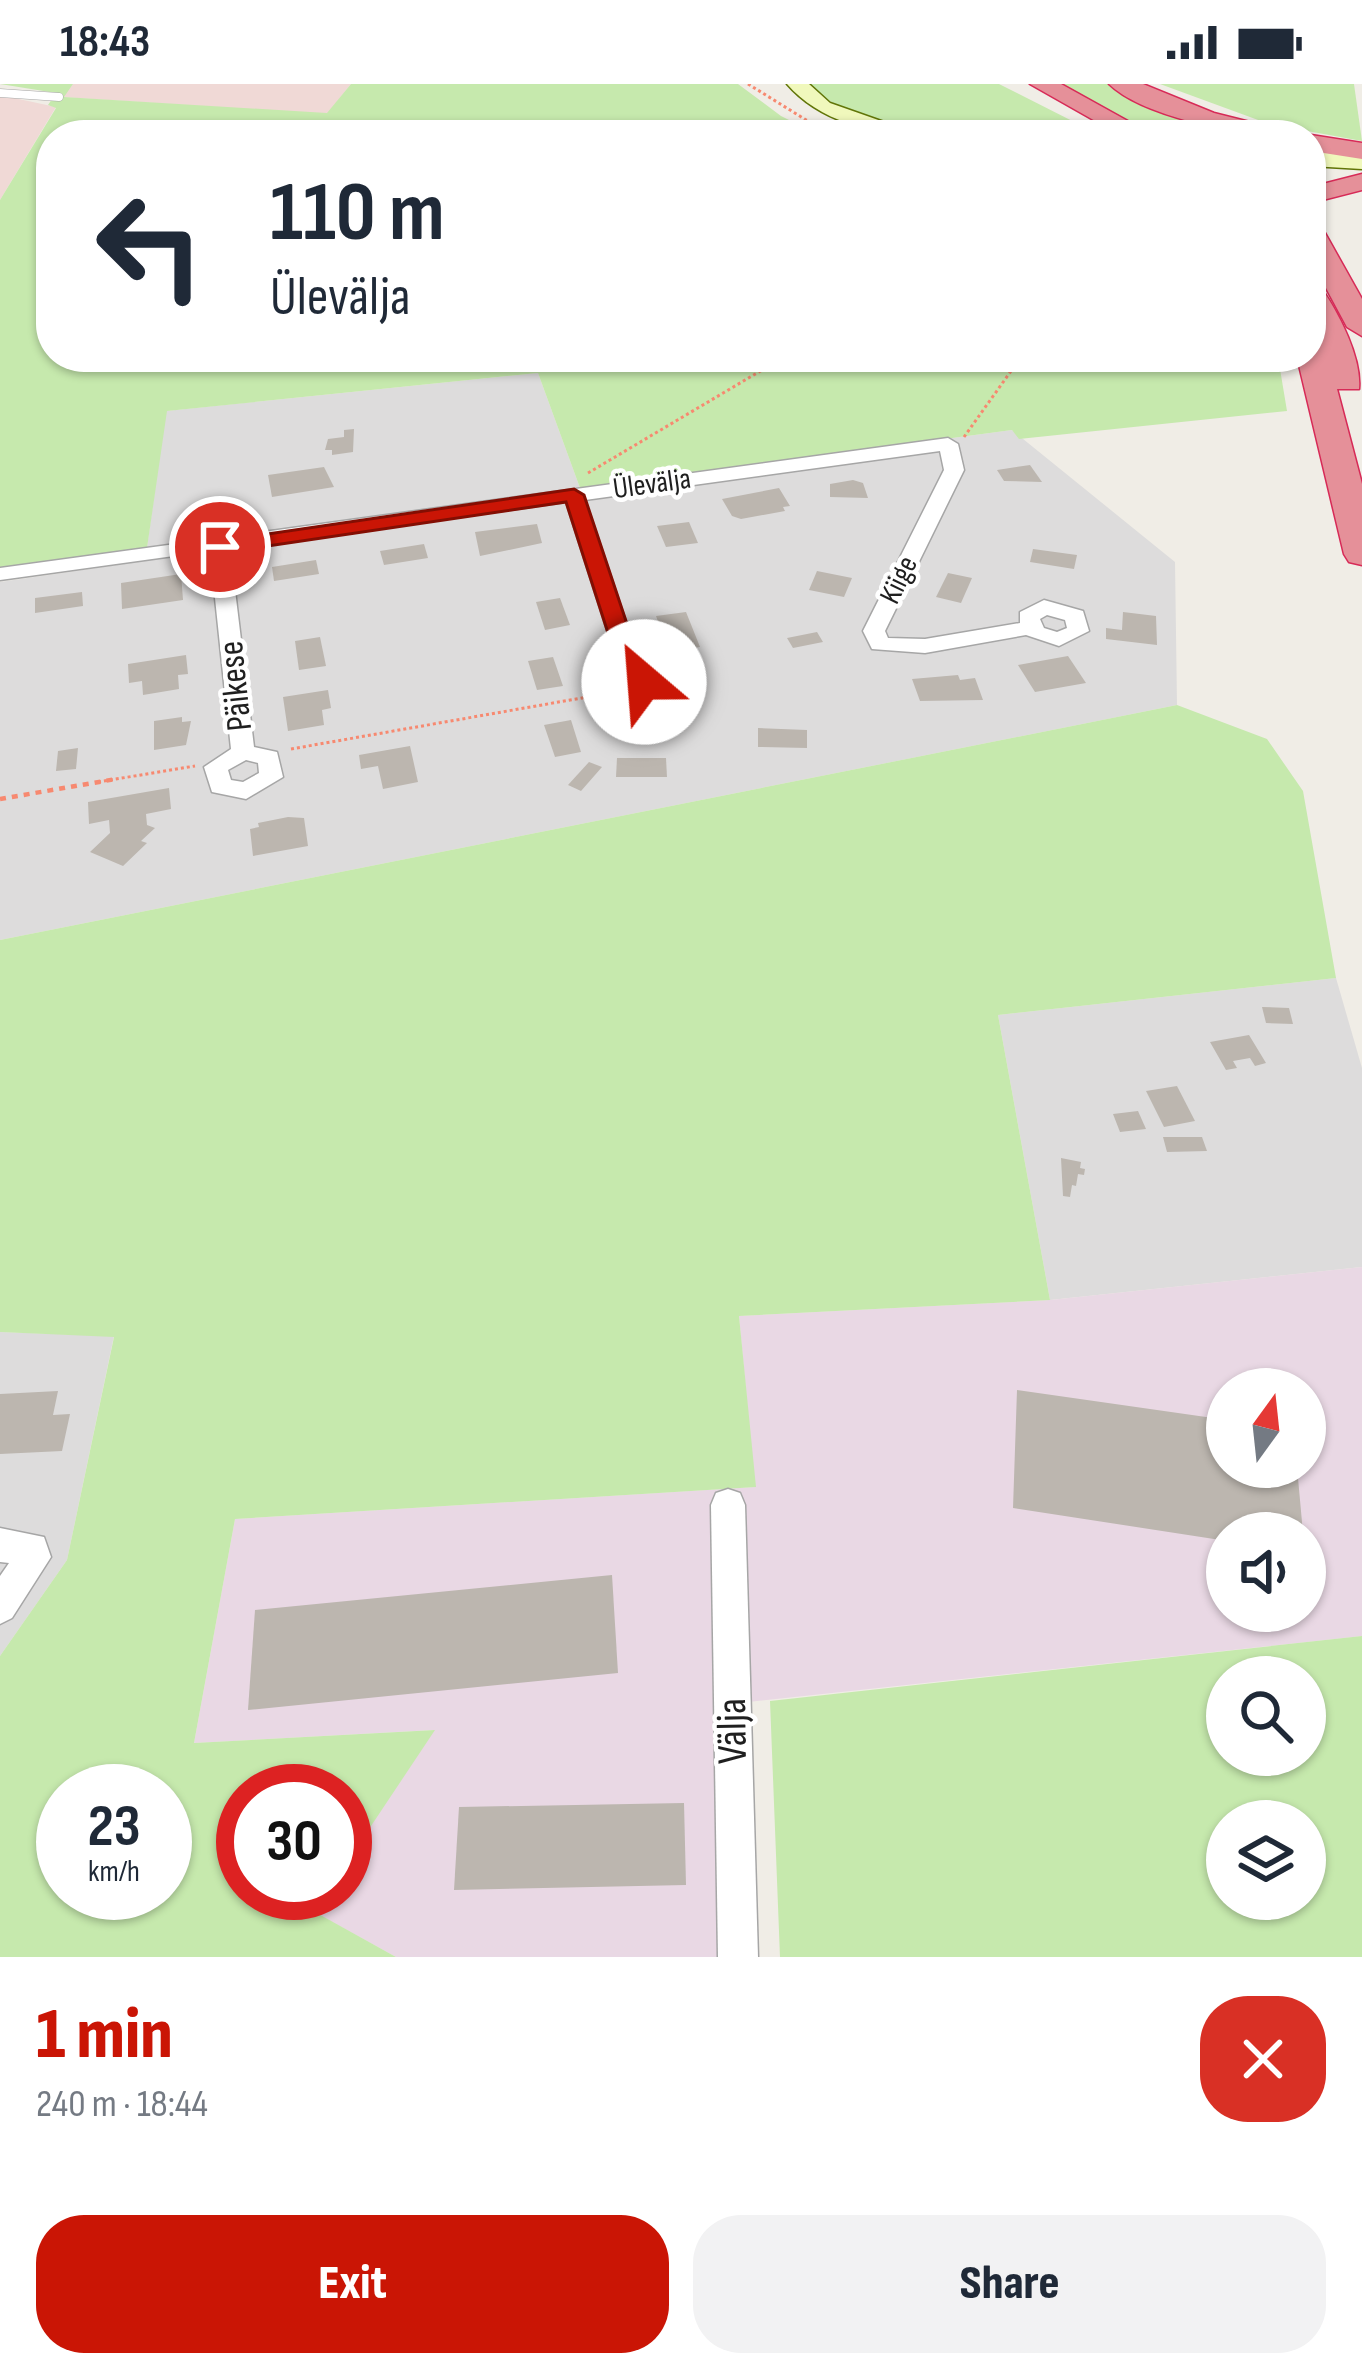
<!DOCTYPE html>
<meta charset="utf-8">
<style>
body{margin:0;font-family:"Sofia Sans Condensed",sans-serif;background:#f2f2f3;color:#1f2937;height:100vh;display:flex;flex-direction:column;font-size:45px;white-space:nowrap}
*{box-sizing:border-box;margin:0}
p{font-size:39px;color:#747a83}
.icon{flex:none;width:66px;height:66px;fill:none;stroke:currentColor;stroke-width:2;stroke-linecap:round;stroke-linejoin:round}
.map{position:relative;height:1873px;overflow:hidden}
.sheet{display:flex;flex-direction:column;background:#fff;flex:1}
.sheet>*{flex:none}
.banner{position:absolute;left:36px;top:36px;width:1290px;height:252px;border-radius:48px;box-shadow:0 3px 9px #0004;background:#fff;color:#1f2937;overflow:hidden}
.needle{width:78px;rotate:15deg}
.controls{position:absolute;left:1206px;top:1284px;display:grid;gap:24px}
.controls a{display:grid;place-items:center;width:120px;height:120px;border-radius:50%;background:#fff;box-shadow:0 3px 9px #0004;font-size:60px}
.speed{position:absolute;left:36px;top:1680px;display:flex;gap:24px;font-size:60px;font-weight:700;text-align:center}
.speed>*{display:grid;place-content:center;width:156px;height:156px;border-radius:50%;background:#fff;box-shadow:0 3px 9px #0004;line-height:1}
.speed small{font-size:30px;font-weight:400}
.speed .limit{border:18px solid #d22;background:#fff;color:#111}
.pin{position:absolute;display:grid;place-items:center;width:102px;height:102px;color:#fff;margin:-51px;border:6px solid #fff;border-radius:50%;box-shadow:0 3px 12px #0007}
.me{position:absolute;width:132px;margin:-66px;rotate:333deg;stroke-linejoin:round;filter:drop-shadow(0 0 9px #0008)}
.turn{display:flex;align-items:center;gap:42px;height:252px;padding:0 36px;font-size:54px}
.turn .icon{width:156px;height:156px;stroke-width:2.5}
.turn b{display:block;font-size:84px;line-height:102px}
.round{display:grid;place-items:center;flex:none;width:126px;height:126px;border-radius:48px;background:#f2f2f3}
.summary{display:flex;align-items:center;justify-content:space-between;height:204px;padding:0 36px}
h1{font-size:72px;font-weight:800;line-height:90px;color:#ca1505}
.action{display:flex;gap:24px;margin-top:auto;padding:24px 36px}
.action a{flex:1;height:138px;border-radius:48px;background:#ca1505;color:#fff;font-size:48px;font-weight:800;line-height:138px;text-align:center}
.action a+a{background:#f2f2f3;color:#1f2937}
.status{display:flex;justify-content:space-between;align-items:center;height:84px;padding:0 60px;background:#fff;direction:ltr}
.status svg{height:33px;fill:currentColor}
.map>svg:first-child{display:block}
</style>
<div class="status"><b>18:43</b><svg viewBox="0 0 49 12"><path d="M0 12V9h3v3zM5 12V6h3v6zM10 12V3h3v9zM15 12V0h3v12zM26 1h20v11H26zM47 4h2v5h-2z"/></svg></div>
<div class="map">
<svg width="1362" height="1873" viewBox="0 0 1362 1873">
<rect width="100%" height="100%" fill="#f0ede6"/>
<!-- residential -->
<g fill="#dddcdc">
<polygon points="538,289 580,404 1012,346 1175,478 1177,621 0,856 0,498 145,477 166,327"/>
<polygon points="1336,894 1362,984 1362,1183 1050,1216 998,931"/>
<polygon points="0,1248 114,1252 67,1476 0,1572"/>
</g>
<!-- commercial -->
<g fill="#f0d9d6">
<polygon points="73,0 351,0 327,30 62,13"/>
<polygon points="0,11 56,23 0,116"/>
</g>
<!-- industrial -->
<path fill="#e9d8e4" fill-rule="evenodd" d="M1362,1183V1552L721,1621L724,1873H396L314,1828L327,1809H345V1781L433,1646L194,1659L235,1435L755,1403L739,1232L1050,1216ZM1227,1305H1305V1383H1227ZM1227,1449H1305V1527H1227Z"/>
<!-- grass -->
<g fill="#c6e9ad" fill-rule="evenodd">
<polygon points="0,0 73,0 64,13 327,29 351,0 738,0 781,32 819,51 51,51 51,273 1278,273 1287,327 1019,355 1012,346 580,404 538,289 167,327 147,464 0,484 0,116 56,24 48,21 56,9"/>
<path d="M807,0H999L1096,49C1076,54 1052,51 1031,51C954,51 868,54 807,0Z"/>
<polygon points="1052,0 1112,0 1256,51 1150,49"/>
<polygon points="1160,0 1354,0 1362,57 1269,40"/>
<path d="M1177,621L1267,655L1303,707L1336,894L998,931L1050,1216L739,1232L756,1403L235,1435L194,1659L435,1646L345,1781V1707H243V1809H327L315,1828L396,1873H0V1572L67,1476L114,1253L0,1248V856ZM165,1707V1809H63V1707Z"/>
<path d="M1362,1552V1873H780L770,1617ZM1227,1593H1305V1671H1227ZM1227,1737H1305V1815H1227Z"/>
</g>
<!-- building -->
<g fill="#bcb6af">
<polygon points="354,345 353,368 332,371 332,366 325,366 328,355 344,353 344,346"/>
<polygon points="1030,381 1042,398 1004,397 997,386"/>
<polygon points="324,383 334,403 272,413 268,391"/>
<polygon points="853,396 863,399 868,414 830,413 830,400"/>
<polygon points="779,404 790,422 783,423 785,427 741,435 732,432 722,415"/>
<polygon points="689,438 698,459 666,463 657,442"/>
<polygon points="537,440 542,459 480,472 475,448"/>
<polygon points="424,460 428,474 384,481 380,467"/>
<polygon points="1033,465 1077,471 1074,485 1030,478"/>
<polygon points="316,476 319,490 274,497 272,483"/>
<polygon points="817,487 852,494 844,513 809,506"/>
<polygon points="948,489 972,494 961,519 936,513"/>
<polygon points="181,490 183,516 122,525 121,499"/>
<polygon points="82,508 83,522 35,529 35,514"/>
<polygon points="560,514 570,541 545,546 536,518"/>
<polygon points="686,528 700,563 669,568 656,532"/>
<polygon points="1123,528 1156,532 1157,561 1106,555 1106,544 1122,546"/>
<polygon points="817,548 823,558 793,564 787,554"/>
<polygon points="320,553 326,582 299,586 295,557"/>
<polygon points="186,571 188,590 178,591 179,605 143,611 142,597 129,599 128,580"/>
<polygon points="1068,572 1086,599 1035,608 1018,581"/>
<polygon points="553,573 563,602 537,606 528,577"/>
<polygon points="958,591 960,596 975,594 983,616 920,617 912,595"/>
<polygon points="328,606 331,624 322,626 324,641 288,647 283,613"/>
<polygon points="182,633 182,638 191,637 186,661 154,666 154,637"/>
<polygon points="571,636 581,668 555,673 544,641"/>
<polygon points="758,644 807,646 807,664 758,663"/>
<polygon points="410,662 418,698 383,705 378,682 361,685 359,671"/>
<polygon points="78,664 76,685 56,687 58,667"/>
<polygon points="617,674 666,674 667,693 616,693"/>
<polygon points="589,678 602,683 581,707 568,701"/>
<polygon points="169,704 171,725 146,730 147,741 155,744 141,757 147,759 123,782 90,768 110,749 109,736 89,740 88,718"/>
<polygon points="288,733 304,734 308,762 253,772 250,745 259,743 258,739"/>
<polygon points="1262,923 1289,924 1293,940 1266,939"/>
<polygon points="1249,951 1266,979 1255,982 1250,974 1233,977 1237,984 1226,986 1210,958"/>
<polygon points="1177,1002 1195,1037 1164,1043 1146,1007"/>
<polygon points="1138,1027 1146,1045 1120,1048 1113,1030"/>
<polygon points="1163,1053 1202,1053 1207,1067 1167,1068"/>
<polygon points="1061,1074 1081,1078 1080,1084 1085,1085 1084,1091 1078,1090 1076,1102 1072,1101 1070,1113 1063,1112"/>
<polygon points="1017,1306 1220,1335 1219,1321 1227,1322 1227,1383 1297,1383 1303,1449 1227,1449 1227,1457 1013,1424"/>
<polygon points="58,1307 53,1331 70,1330 62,1367 0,1370 0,1310"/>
<polygon points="612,1491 618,1589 248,1626 255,1526"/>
<polygon points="684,1719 686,1801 454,1806 459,1723"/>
</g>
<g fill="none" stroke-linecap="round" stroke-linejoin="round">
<defs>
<polyline id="lane" points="0,9 59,13"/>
<g id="street">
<path d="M948,354L958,360L964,386L885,547L888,554L925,555L1020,539V528L1044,516L1083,527L1089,547L1059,562L1026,551L925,569L872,565L863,547L944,386L940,367L585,416L644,592L676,607L674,629L645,641L612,633L604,611L623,596L566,418L230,465L254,663L277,668L283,693L246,715L212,708L204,683L231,665L210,467L0,496V484ZM1047,531L1065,536L1067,544L1057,548L1044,544L1040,535ZM642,606L654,611V620L643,626L630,623L627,613ZM246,676L258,679L259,689L243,698L231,696L228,686Z"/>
<polygon points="728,1405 740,1409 745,1421 758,1873 718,1873 711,1421 716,1409"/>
<polygon points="0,1444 44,1453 51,1473 12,1534 0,1540 0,1492 9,1479 0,1478"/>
</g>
<g id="secondary">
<path d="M787,0H809L830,19L921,51C873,51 819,37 787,0Z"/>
<polygon points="1311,68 1362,71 1362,85 1311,82"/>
</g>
<g id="highway">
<polygon points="1030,0 1061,0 1153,51 1120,51"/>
<path d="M1109,0H1143L1214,29L1278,45L1282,51C1236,51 1142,32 1109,0Z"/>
<polygon points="1311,51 1362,59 1362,75 1311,67"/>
<polygon points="1362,90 1362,106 1311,119 1311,103"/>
<polygon points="1311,140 1325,149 1362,215 1362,252 1347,243 1311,176"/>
<path d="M1311,202L1322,205C1339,230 1362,274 1359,305H1337L1362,400V481L1349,478L1344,470L1297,273H1311V257L1319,259L1311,237Z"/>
</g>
</defs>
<!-- lane casing -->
<use href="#lane" stroke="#a6a6a6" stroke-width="9"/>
<!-- street casing -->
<use href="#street" stroke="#a6a6a6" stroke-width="3"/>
<!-- secondary casing -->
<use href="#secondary" stroke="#617507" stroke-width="3"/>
<!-- highway casing -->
<use href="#highway" stroke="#d72a57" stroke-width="3"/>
<!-- path-far1 -->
<g stroke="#f78970" stroke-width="3" stroke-dasharray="3 3" stroke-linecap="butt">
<polyline points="748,0 811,39"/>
<polyline points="964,353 1021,273"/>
<polyline points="588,389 784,273"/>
<polyline points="291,665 593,612"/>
<polyline points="98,698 195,682"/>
</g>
<!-- path -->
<polyline stroke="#f78970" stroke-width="4.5" stroke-dasharray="6 6" stroke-linecap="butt" points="0,715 116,695"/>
<!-- lane -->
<use href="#lane" stroke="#fff" stroke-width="8"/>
<!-- street -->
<use href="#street" fill="#fff" fill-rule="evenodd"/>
<!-- secondary -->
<use href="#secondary" fill="#f0f8bc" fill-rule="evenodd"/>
<!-- highway -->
<use href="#highway" fill="#e59099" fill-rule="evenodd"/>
</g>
<!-- route -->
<polygon fill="#ca1505" stroke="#830e03" stroke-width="3" points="574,405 584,411 644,591 655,598 652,604 635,606 624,599 566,418 220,469 210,463 220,457"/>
<g text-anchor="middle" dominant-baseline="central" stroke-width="9" stroke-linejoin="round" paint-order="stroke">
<!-- far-street labels -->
<g font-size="30" fill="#1f1f1f" stroke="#fff">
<text transform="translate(652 400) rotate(-8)">Ülevälja</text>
<text transform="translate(899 496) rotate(-64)">Kiige</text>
</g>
<!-- street labels -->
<g font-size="36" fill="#1f1f1f" stroke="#fff">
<text transform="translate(236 602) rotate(-96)">Päikese</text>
</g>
<!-- near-street labels -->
<g font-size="42" fill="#1f1f1f" stroke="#fff">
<text transform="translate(733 1647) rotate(-91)">Välja</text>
</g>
</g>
</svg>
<div class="controls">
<a><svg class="needle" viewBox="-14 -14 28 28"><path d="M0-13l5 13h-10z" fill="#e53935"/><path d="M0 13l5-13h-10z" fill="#747a83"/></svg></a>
<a><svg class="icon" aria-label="sound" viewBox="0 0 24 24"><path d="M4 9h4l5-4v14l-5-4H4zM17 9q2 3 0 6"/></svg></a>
<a><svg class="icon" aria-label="search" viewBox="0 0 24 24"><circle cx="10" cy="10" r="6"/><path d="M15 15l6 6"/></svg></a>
<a><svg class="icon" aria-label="layers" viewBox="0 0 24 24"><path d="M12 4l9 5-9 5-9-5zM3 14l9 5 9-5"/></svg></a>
</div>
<div class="speed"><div>23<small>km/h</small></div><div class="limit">30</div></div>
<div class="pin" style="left:220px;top:463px;background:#d93025"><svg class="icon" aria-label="arrive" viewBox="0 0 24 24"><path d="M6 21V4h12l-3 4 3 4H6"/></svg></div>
<svg class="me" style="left:644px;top:598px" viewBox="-20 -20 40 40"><circle r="19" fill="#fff"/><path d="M0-13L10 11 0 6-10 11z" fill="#ca1505"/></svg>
<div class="banner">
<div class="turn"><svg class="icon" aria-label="left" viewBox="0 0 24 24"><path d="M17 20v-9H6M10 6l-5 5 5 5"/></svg><div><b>110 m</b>Ülevälja</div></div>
</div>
</div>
<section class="sheet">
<div class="summary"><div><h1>1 min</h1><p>240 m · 18:44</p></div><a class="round" style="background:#d93025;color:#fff"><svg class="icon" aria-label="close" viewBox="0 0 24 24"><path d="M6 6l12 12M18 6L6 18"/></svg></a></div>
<div class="action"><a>Exit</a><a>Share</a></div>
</section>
